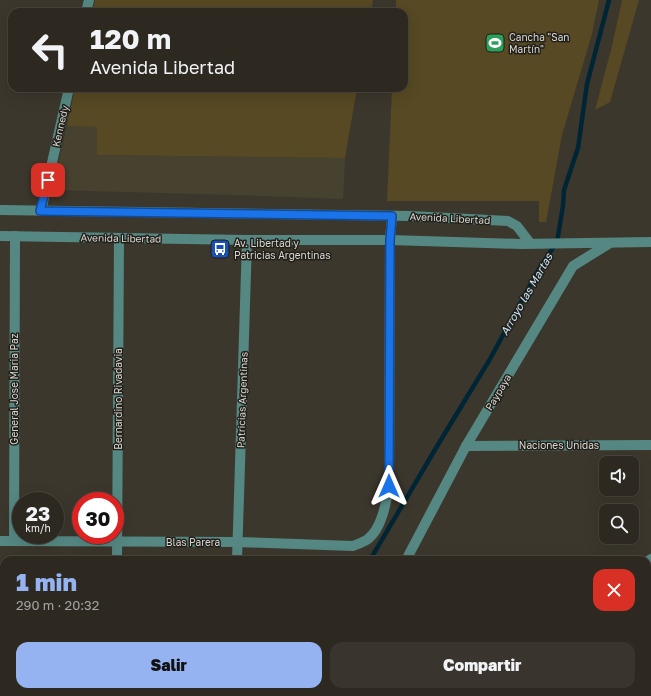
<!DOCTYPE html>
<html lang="es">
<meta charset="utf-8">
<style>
body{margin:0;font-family:"Golos Text",sans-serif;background:#39352e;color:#f1f3f6;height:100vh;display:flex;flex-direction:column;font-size:15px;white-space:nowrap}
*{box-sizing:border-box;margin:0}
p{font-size:13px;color:#a7a6a5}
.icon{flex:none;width:22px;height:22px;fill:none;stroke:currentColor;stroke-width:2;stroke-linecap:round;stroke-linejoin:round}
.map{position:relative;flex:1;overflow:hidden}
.panel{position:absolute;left:0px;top:556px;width:651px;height:140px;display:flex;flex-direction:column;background:#2d2921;border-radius:12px 12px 0 0;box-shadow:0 4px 16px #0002,0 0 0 1px #48453f}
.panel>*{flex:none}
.top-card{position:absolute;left:8px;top:8px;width:400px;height:84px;border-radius:12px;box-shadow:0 4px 16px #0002,0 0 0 1px #48453f;background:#2d2921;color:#f1f3f6;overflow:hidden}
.tools{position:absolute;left:599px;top:456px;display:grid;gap:8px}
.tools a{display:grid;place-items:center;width:40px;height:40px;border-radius:8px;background:#2d2921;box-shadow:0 4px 16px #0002,0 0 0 1px #48453f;font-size:20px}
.speed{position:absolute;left:12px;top:492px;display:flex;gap:8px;font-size:20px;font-weight:700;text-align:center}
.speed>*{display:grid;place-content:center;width:52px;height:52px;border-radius:50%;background:#2d2921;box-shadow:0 4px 16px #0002,0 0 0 1px #48453f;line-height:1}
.speed small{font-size:10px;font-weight:400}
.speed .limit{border:6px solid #d22;background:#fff;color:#111}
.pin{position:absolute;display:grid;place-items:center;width:34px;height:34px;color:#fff;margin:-17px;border-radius:8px;box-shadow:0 2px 6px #0006}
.me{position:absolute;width:44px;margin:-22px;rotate:0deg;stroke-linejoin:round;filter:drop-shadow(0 0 3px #0008)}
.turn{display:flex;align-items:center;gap:14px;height:84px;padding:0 16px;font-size:18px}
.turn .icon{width:52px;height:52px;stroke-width:2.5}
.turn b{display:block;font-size:28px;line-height:34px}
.round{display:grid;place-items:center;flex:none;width:42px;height:42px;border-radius:12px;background:#39352e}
.head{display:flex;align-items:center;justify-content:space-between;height:68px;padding:0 16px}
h1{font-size:24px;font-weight:800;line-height:30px;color:#95b2f1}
.button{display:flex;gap:8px;margin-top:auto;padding:8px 16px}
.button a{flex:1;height:46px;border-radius:12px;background:#95b2f1;color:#111;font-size:16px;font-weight:800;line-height:46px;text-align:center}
.button a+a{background:#39352e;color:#f1f3f6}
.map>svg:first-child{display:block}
</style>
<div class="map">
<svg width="651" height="696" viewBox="0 0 651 696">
<rect width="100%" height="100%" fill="#3c372c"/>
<!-- built -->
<polygon fill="#47412f" points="67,126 98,127 98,155 345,158 343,199 237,195 52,190"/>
<!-- green -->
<g fill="#564923">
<polygon points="95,0 373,0 371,12 92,12"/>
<polygon points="396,0 599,0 592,34 562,135 546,222 539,222 539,201 387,201 392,88 404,88 404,12 396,12"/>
<polygon points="622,0 639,0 610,102 595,110 612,46"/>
<polygon points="75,88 357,88 345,158 97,155 97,127 67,126"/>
</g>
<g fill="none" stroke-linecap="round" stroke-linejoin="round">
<!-- stream -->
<g stroke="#002535" stroke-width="4.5">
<polyline points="370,560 436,448 490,359 540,267 557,242 563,206 564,190 578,148 587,84 609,0"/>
<polyline points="327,692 328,696"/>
</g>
<!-- minor -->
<g stroke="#558883" stroke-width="10">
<polyline points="86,12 89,0"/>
<polyline points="0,210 410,216 508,221 517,226 530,243"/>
<polyline points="41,211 69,88"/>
<polyline points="0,236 247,240 390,240 521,244 651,242"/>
<polyline points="466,446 651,445"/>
<path d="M0,541L238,542L353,546C358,544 364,542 368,539C382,528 386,503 389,486L390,240L392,216"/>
<polyline points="14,541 15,236"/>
<polyline points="117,560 119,238"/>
<polyline points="237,560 247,240"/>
<polyline points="406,560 466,446 573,266 610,243"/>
<polyline points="647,562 651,559"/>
<polyline points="647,590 651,588"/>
<polyline points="115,696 115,692"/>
<polyline points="240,696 241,692"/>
<polyline points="385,696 385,692"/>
<polyline points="426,696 433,692"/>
<polyline points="474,696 481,692"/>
</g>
<defs>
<g id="rail">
<polyline points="647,655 651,652"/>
<polyline points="579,696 586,692"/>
</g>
</defs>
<!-- rail casing -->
<use href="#rail" stroke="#aeaba3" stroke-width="4.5"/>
<!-- rail -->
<use href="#rail" stroke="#211f1a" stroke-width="3" stroke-dasharray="9" stroke-linecap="butt"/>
</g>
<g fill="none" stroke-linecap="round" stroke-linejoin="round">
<defs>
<polyline id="route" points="48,180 40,211 392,216 390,240 389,486"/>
</defs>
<!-- route casing -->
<use href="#route" stroke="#114b97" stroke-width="10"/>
<!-- route -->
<use href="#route" stroke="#1a73e8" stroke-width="7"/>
</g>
<!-- icons -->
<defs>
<symbol id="stadium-square" viewBox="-11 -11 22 22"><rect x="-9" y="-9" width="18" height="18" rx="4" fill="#2e9e5b" stroke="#211f1a"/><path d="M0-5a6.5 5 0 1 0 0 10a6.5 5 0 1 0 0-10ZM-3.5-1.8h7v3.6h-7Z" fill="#fff"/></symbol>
<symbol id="bus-square" viewBox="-11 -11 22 22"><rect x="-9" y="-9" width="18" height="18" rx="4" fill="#1a4fb4" stroke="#211f1a"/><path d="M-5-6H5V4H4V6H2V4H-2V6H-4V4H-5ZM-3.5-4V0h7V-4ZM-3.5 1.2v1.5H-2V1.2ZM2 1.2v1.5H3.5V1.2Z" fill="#fff"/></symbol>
</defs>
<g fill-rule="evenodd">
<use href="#stadium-square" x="484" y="32" width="22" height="22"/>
<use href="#bus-square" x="209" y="238" width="22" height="22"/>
</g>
<g text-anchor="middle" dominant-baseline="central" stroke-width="3" stroke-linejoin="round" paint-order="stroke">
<!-- poi labels -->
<g font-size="10" fill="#dad7d0" stroke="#211f1a" text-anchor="start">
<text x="509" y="37">Cancha "San<tspan x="509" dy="12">Martín"</tspan></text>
<text x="234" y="243">Av. Libertad y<tspan x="234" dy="12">Patricias Argentinas</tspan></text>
</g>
<!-- street labels -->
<g font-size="10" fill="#dad7d0" stroke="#211f1a">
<text transform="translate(60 126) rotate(-77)">Kennedy</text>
<text transform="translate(450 218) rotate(3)">Avenida Libertad</text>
<text transform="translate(121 238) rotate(1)">Avenida Libertad</text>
<text transform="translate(14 389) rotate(-90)">General Jose Maria Paz</text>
<text transform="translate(498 392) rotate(-59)">Paypaya</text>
<text transform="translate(118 399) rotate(-90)">Bernardino Rivadavia</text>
<text transform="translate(242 400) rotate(-88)">Patricias Argentinas</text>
<text x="559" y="445">Naciones Unidas</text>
<text x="193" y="542">Blas Parera</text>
</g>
<!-- water labels -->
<g font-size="11" font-style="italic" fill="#cce8f8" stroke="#211f1a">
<text transform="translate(526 294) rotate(-60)">Arroyo las Martas</text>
</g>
</g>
</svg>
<div class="tools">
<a><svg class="icon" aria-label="sound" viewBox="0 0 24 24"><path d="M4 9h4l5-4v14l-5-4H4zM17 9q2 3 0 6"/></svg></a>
<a><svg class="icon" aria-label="search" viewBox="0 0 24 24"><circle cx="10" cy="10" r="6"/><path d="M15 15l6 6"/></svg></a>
</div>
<div class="speed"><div>23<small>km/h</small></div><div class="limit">30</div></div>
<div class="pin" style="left:48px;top:180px;background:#d93025"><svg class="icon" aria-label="arrive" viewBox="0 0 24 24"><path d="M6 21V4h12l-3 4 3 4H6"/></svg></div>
<svg class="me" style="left:389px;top:486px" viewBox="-20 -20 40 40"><path d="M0-17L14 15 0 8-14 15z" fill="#1a73e8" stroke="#fff" stroke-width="4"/></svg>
<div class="top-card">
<div class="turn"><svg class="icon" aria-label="left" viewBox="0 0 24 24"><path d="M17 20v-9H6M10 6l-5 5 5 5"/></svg><div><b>120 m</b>Avenida Libertad</div></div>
</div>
<section class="panel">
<div class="head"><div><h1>1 min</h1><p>290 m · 20:32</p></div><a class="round" style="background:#d93025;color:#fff"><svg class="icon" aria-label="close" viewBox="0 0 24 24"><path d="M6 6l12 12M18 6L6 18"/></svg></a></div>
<div class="button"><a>Salir</a><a>Compartir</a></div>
</section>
</div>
